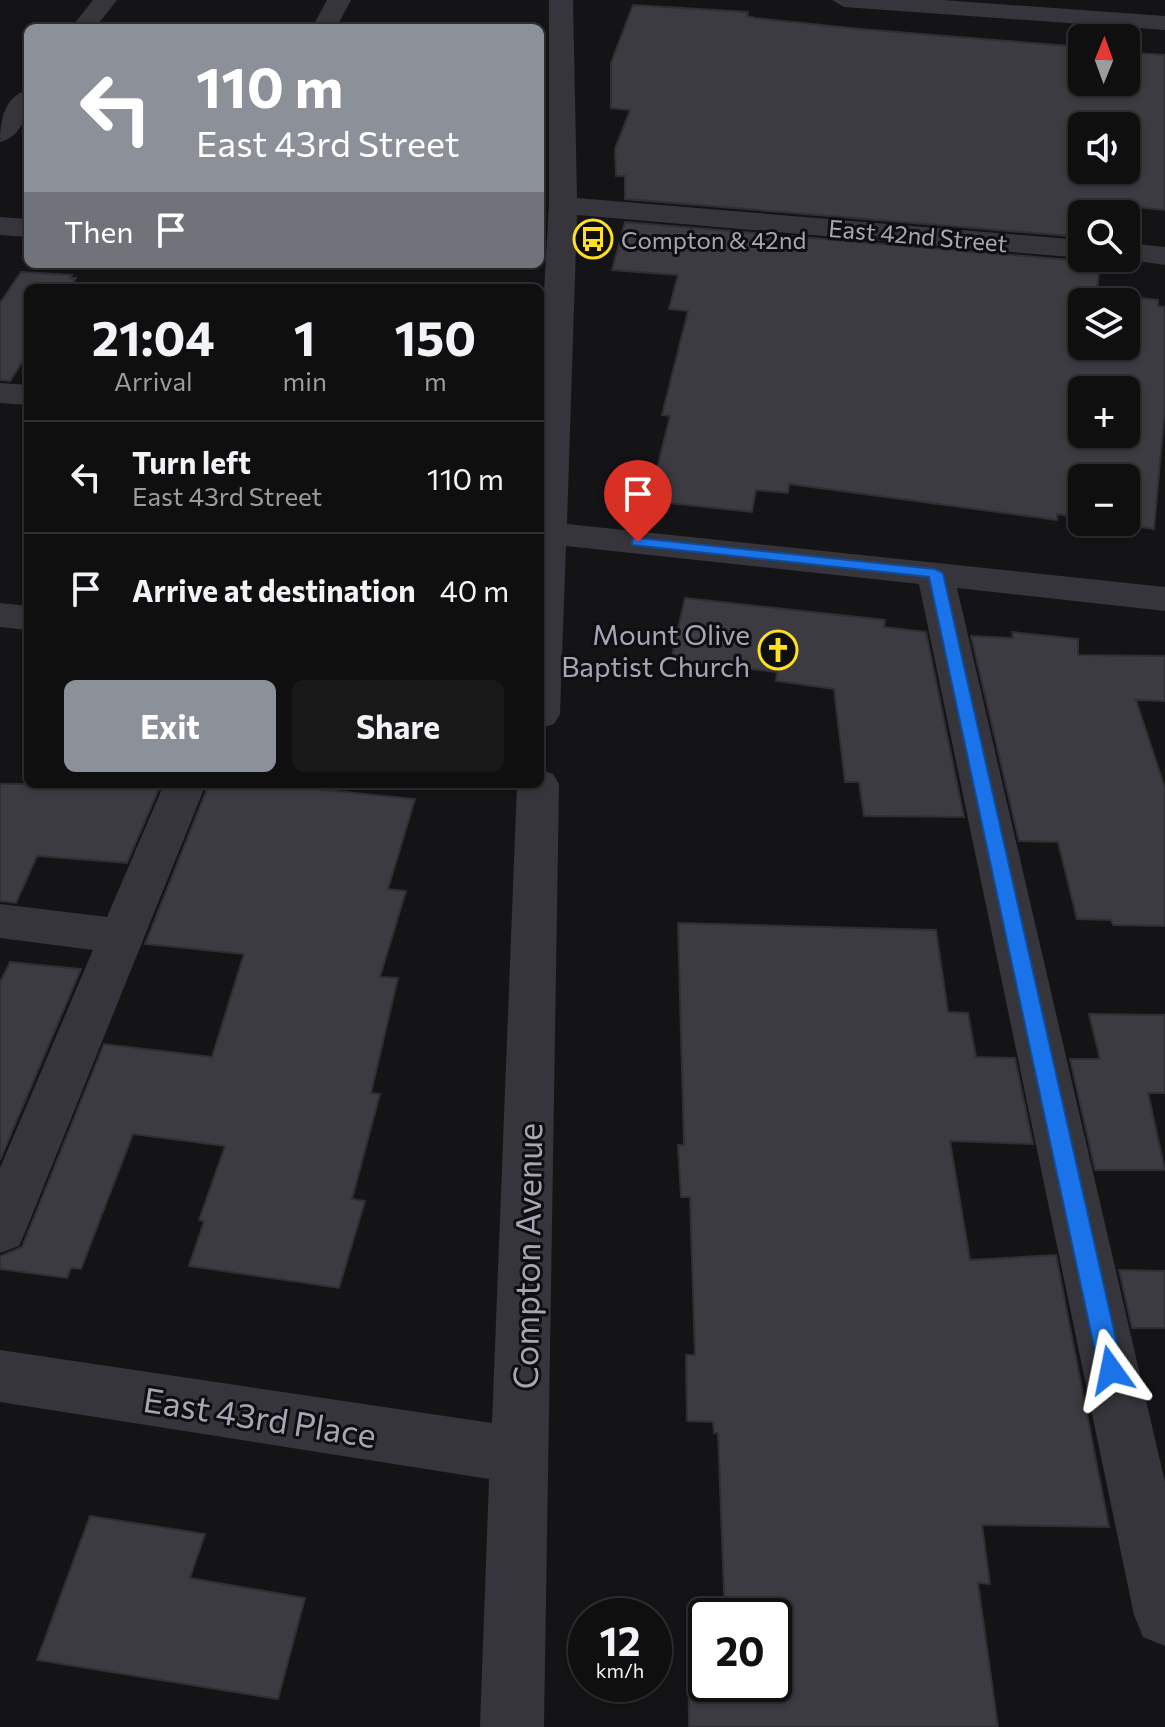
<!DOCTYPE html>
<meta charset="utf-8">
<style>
body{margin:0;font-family:Commissioner,sans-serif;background:#181819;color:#f1f3f6;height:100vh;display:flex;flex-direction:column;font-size:30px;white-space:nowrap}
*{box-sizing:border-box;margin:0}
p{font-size:26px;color:#9b9c9f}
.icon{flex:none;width:44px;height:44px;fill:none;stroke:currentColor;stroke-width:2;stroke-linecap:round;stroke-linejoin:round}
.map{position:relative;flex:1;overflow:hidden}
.panel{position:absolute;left:24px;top:284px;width:520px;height:504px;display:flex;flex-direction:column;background:#0f0f10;border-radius:12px;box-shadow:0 2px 6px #0004,0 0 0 2px #2f2f30}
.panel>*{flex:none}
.hud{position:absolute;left:24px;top:24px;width:520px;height:244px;border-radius:12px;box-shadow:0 2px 6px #0004,0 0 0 2px #2f2f30;background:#8c9099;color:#fff;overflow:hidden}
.needle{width:52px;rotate:1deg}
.controls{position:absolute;left:1068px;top:24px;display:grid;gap:16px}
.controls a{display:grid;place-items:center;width:72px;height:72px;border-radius:12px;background:#0f0f10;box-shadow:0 2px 6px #0004,0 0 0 2px #2f2f30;font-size:40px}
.speed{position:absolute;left:568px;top:1598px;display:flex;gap:16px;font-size:40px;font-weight:700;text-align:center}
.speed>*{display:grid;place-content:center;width:104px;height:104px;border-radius:50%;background:#0f0f10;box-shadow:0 2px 6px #0004,0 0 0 2px #2f2f30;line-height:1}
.speed small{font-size:20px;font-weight:400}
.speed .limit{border:4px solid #111;border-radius:12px;background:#fff;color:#111}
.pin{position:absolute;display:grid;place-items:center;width:68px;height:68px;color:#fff;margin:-82px -34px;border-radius:50% 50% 50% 0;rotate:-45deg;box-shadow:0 0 8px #0007}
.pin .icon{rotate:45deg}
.me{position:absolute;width:88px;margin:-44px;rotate:348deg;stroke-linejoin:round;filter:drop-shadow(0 0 6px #0008)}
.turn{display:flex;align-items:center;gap:28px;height:168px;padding:0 40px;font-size:36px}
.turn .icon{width:104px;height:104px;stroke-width:2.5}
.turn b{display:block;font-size:56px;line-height:68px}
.then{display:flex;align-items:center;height:76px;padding:0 40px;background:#0003;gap:16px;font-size:30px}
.eta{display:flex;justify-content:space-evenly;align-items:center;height:136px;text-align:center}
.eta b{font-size:48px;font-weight:700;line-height:56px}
.cta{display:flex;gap:16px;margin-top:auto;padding:16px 40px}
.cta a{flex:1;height:92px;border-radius:12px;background:#8c9099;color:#fff;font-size:32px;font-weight:700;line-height:92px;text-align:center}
.cta a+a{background:#181819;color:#f1f3f6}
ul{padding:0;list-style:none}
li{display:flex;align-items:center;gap:24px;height:112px;padding:0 40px;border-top:2px solid #2f2f30}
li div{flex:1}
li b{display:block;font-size:30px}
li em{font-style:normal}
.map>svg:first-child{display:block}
</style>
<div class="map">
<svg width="1165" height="1727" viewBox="0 0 1165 1727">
<rect width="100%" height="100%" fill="#141416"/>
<!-- building -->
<g fill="#3b3b41" stroke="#2f2e32" stroke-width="2" fill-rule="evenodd">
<path d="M633,5L748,12L747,16L755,18L860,29L1082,47V82H1126V52L1165,55V210L1105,204L1104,214H1082V237L625,199V176H616L615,149L630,110L611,108V63ZM1082,126H1126V170H1082Z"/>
<path d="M625,222L1082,261L1100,258L1097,293L1158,300V306L1165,307V407L1154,529L1109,522H1126V478H1082V518L1057,514V520L789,484L788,493L756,490L752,512L649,501L670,416L662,415L688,311L669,309L678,275L612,270ZM1082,302H1126V346H1082ZM1082,390H1126V434H1082Z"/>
<polygon points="21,272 72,275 70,278 76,278 69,288 28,288 28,353 10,381 0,380 0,303"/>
<polygon points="685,598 885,620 884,627 926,632 964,817 864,816 859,782 845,782 834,689 776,681 777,672 671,660"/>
<polygon points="1012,632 1078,639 1078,655 1165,656 1165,701 1136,700 1165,788 1165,926 1113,925 1111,920 1077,919 1058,842 1019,841 971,636 1013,638"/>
<polygon points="0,784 161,784 127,863 37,856 16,903 0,901"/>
<polygon points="209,784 269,784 415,799 388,889 406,891 380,977 398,978 371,1093 380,1094 352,1199 365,1201 339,1288 189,1266 204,1221 199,1220 225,1146 133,1134 81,1269 71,1268 67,1278 0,1269 0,1256 22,1247 104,1044 212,1057 244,954 145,944"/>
<polygon points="678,923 936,930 948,1012 968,1013 976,1057 1015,1058 1033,1144 950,1141 970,1260 1056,1255 1109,1527 982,1525 990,1584 978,1583 998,1727 689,1727 688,1621 706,1621 706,1684 774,1684 774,1616 725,1616 718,1433 714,1433 713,1422 687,1421 686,1355 695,1355 690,1197 681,1197 678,1145 684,1145"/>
<polygon points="10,962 81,969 0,1160 0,982"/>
<polygon points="1089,1014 1165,1015 1165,1093 1148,1093 1165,1170 1095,1170 1070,1059 1100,1059"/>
<polygon points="1119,1270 1165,1271 1165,1328 1132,1328"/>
<polygon points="90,1516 205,1534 190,1578 305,1598 278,1699 37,1660"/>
</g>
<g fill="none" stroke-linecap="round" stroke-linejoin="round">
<!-- minor -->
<g fill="#35353b" fill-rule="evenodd">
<polygon points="93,0 117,0 95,28 71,28"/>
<polygon points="327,0 351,0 336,28 312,28"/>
<polygon points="549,0 573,0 577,198 1082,240 1082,258 577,215 567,524 1165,587 1165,611 957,588 1165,1482 1165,1646 1143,1637 1134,1615 919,584 566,546 560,714 554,724 540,728 540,361 549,205"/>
<polygon points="832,0 942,0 1165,16 1165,30 844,7"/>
<path d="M28,90C28,111 24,136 0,142C0,121 4,96 28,90Z"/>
<polygon points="0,217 28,219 28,237 0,235"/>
<polygon points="1126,243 1165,247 1165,265 1116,258 1126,258"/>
<polygon points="0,383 28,385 28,405 0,403"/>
<polygon points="0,603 28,606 28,630 0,627"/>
<polygon points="540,770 553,774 559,784 544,1727 480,1727 489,1479 0,1402 0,1350 492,1423 517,784 540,784"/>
<polygon points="164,784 206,784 26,1230 19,1246 0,1253 0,1168 93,950 0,938 0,904 107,917"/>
</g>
</g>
<!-- route -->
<polygon fill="#1a73e8" stroke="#114b97" stroke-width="2" points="638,538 935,569 943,573 1123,1370 1119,1377 1111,1381 1103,1377 1099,1370 929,577 632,545 632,539"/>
<!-- icons -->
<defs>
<symbol id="bus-ring" viewBox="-11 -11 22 22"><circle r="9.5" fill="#0f0f11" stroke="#ffdf23" stroke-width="1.5"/><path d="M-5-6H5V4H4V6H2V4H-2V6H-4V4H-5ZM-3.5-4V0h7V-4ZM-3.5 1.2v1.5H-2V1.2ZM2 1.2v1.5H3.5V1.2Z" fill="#ffdf23"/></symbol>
<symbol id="church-ring" viewBox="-11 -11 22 22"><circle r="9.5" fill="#0f0f11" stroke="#ffdf23" stroke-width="1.5"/><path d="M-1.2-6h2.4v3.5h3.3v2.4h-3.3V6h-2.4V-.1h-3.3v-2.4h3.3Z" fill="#ffdf23"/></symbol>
</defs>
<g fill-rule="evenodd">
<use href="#bus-ring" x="571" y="217" width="44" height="44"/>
<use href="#church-ring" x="756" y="628" width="44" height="44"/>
</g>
<g text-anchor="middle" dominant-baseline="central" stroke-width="6" stroke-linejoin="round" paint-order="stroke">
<!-- far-street labels -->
<g font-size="24" fill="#a5a7b7" stroke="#0f0f11">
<text transform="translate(918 235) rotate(5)">East 42nd Street</text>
</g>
<!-- far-poi labels -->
<g font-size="24" fill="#a5a7b7" stroke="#0f0f11" text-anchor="start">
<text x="621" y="239">Compton &amp; 42nd</text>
</g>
<!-- poi labels -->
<g font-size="28" fill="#a5a7b7" stroke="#0f0f11" text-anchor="end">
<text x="750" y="634">Mount Olive<tspan x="750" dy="32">Baptist Church</tspan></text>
</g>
<!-- near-street labels -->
<g font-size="34" fill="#a5a7b7" stroke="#0f0f11">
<text transform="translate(526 1256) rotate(-89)">Compton Avenue</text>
<text transform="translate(260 1416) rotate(9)">East 43rd Place</text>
</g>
</g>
</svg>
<div class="controls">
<a><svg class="needle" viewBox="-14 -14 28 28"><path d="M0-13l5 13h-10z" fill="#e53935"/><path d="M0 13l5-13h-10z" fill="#9b9c9f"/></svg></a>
<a><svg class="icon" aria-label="sound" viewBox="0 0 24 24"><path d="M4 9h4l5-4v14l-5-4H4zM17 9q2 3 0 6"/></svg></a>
<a><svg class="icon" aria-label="search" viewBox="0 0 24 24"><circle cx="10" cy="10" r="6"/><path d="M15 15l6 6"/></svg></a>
<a><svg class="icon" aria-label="layers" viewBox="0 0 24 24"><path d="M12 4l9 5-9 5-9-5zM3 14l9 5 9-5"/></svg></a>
<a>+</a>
<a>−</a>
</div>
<div class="speed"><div>12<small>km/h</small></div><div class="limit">20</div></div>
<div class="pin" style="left:638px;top:542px;background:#d93025"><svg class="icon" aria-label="arrive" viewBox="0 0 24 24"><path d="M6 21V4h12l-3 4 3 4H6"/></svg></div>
<svg class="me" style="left:1111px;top:1370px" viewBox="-20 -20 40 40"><path d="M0-17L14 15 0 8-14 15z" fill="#1a73e8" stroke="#fff" stroke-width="4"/></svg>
<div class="hud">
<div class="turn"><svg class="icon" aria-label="left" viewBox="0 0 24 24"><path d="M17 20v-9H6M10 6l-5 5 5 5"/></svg><div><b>110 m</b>East 43rd Street</div></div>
<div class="then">Then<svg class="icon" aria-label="arrive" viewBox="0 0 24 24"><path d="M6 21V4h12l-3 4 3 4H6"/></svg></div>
</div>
<section class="panel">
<div class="eta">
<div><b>21:04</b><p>Arrival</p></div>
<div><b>1</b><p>min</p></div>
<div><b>150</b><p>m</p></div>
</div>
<ul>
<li><svg class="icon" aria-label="left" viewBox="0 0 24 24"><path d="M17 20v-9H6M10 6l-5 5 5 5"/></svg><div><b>Turn left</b><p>East 43rd Street</p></div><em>110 m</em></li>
<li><svg class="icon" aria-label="arrive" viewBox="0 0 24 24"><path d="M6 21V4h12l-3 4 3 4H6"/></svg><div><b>Arrive at destination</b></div><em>40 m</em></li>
</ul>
<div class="cta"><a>Exit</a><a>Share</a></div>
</section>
</div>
